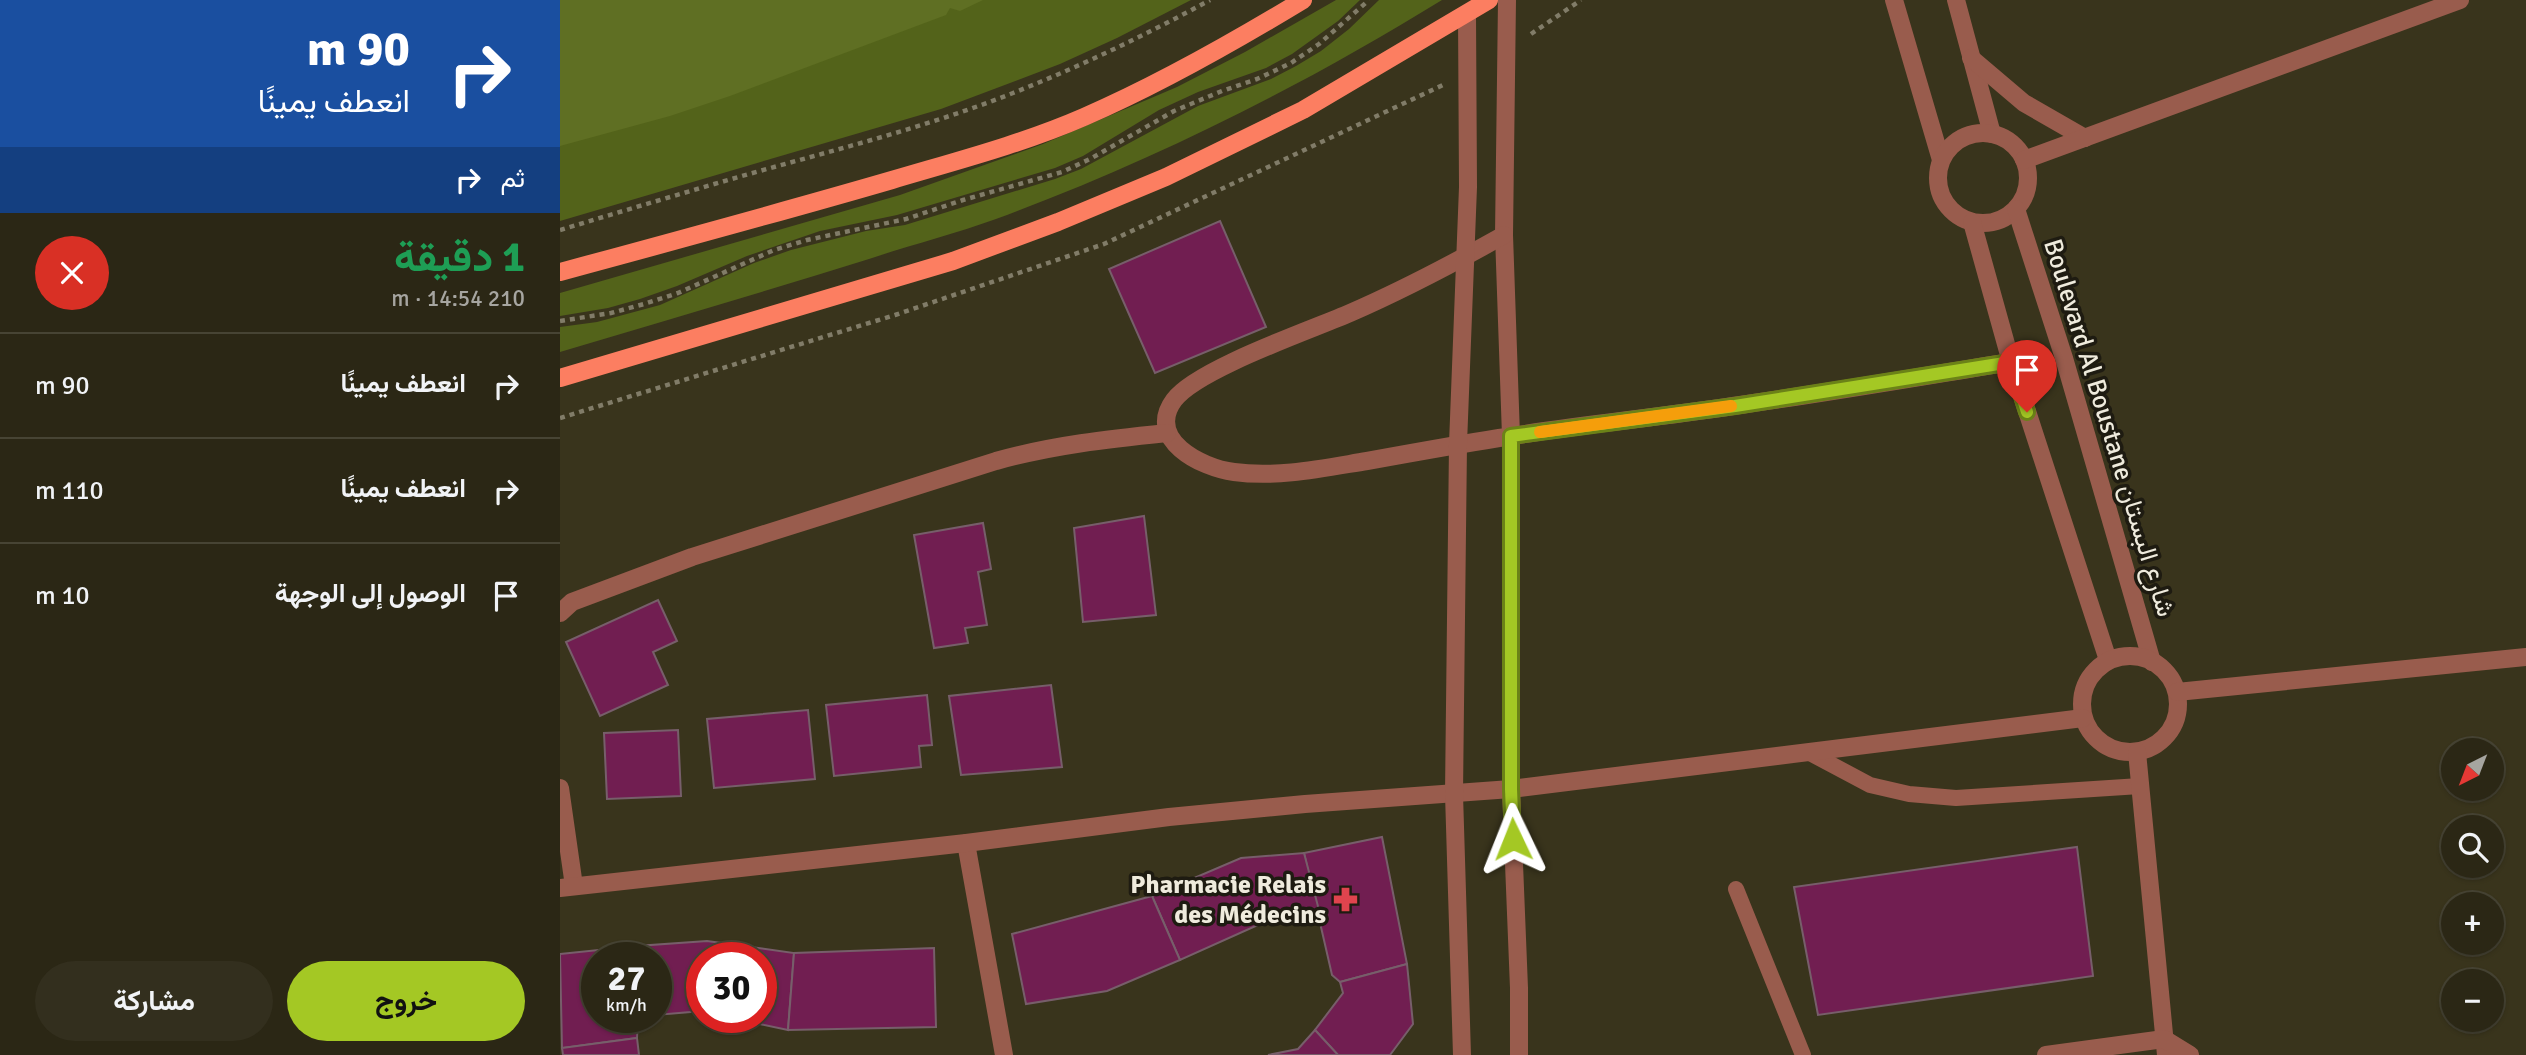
<!DOCTYPE html>
<html lang="ar">
<meta charset="utf-8">
<style>
body{margin:0;font-family:Signika,Vazirmatn,sans-serif;background:#332f1e;color:#f1f3f6;direction:rtl;height:100vh;display:flex;flex-direction:column;font-size:26px;white-space:nowrap}
*{box-sizing:border-box;margin:0}
p{font-size:23px;color:#a6a5a0}
.icon{flex:none;width:38px;height:38px;fill:none;stroke:currentColor;stroke-width:2;stroke-linecap:round;stroke-linejoin:round}
.map{position:relative;flex:1;overflow:hidden;direction:ltr}
.side{display:flex;flex-direction:column;background:#2b2715;width:560px}
.side>*{flex:none}
.guide{background:#1a4fa0;color:#fff;overflow:hidden}
.needle{width:46px;rotate:222deg}
.fabs{position:absolute;left:1881px;top:738px;display:grid;gap:14px}
.fabs a{display:grid;place-items:center;width:63px;height:63px;border-radius:50%;background:#2b2715;box-shadow:0 2px 5px #0004,0 0 0 2px #474434;font-size:35px}
.speed{position:absolute;left:21px;top:942px;display:flex;gap:14px;font-size:35px;font-weight:700;text-align:center}
.speed>*{display:grid;place-content:center;width:91px;height:91px;border-radius:50%;background:#2b2715;box-shadow:0 2px 5px #0004,0 0 0 2px #474434;line-height:1}
.speed small{font-size:18px;font-weight:400}
.speed .limit{border:10px solid #d22;background:#fff;color:#111}
.pin{position:absolute;display:grid;place-items:center;width:60px;height:60px;color:#fff;margin:-72px -30px;border-radius:50% 50% 50% 0;rotate:-45deg;box-shadow:0 0 7px #0007}
.pin .icon{rotate:45deg}
.me{position:absolute;width:77px;margin:-38px;rotate:358deg;stroke-linejoin:round;filter:drop-shadow(0 0 5px #0008)}
.turn{display:flex;align-items:center;gap:24px;height:147px;padding:0 35px;font-size:32px}
.turn .icon{width:91px;height:91px;stroke-width:2.5}
.turn b{display:block;font-size:49px;line-height:60px}
.then{display:flex;align-items:center;height:66px;padding:0 35px;background:#0003;gap:14px;font-size:26px}
.round{display:grid;place-items:center;flex:none;width:74px;height:74px;border-radius:37px;background:#332f1e}
.headline{display:flex;align-items:center;justify-content:space-between;height:119px;padding:0 35px}
h1{font-size:42px;font-weight:700;line-height:52px;color:#1e9e55}
.primary-button{display:flex;gap:14px;margin-top:auto;padding:14px 35px}
.primary-button a{flex:1;height:80px;border-radius:42px;background:#a4c824;color:#111;font-size:28px;font-weight:700;line-height:80px;text-align:center}
.primary-button a+a{background:#332f1e;color:#f1f3f6}
ul{padding:0;list-style:none}
li{display:flex;align-items:center;gap:21px;height:105px;padding:0 35px;border-top:2px solid #474434}
li div{flex:1}
li b{display:block;font-size:26px}
li em{font-style:normal}
main{display:flex;flex:1;min-height:0}
.map>svg:first-child{display:block}
</style>
<main>
<div class="map">
<svg width="1966" height="1055" viewBox="0 0 1966 1055">
<rect width="100%" height="100%" fill="#39341c"/>
<!-- green -->
<g fill="#53631a">
<polygon points="0,0 631,0 557,38 500,64 381,109 0,221"/>
<polygon points="776,0 800,0 778,21 732,54 706,68 638,92 599,110 523,156 495,168 337,215 260,231 187,256 117,286 80,299 48,308 0,316 0,293 340,195 483,144 617,87 685,52"/>
<path d="M819,0H882C741,87 591,162 436,219C394,234 351,245 309,259C207,291 103,321 0,352V327L37,322L100,305L194,263L231,250L306,231L345,225L495,179L521,169L638,106L711,79L736,66L761,51L789,29Z"/>
</g>
<!-- forest -->
<polygon fill="#5f6f23" points="0,0 423,0 400,11 390,8 386,15 170,96 110,116 0,146"/>
<!-- building -->
<g fill="#711e51" stroke="#775e6a" stroke-width="2">
<polygon points="660,221 706,327 595,373 549,269"/>
<polygon points="584,516 596,615 523,622 514,528"/>
<polygon points="423,523 431,569 418,572 427,625 405,628 408,643 374,648 354,535"/>
<polygon points="98,600 117,641 93,652 108,685 40,716 6,642"/>
<polygon points="491,685 502,767 401,775 389,696"/>
<polygon points="367,695 372,745 359,746 361,767 274,776 266,705"/>
<polygon points="248,710 255,779 154,788 147,719"/>
<polygon points="118,730 121,796 47,799 44,733"/>
<polygon points="822,837 847,964 780,982 772,975 744,853"/>
<polygon points="1517,847 1533,976 1258,1015 1234,887"/>
<polygon points="744,853 760,914 700,924 620,960 592,896 681,858"/>
<polygon points="592,896 620,960 547,991 466,1004 452,934"/>
<polygon points="147,941 234,953 228,1030 167,1017 201,1017 201,957 142,957 142,1011 96,1015 96,957 80,957 77,946"/>
<polygon points="77,946 80,957 37,957 37,1017 78,1017 77,1038 2,1048 0,954"/>
<polygon points="374,948 376,1027 228,1030 234,953"/>
<polygon points="847,964 853,1024 830,1055 778,1055 755,1030 783,993 780,982"/>
<polygon points="755,1030 778,1055 708,1055 738,1049"/>
<polygon points="77,1038 79,1055 3,1055 2,1048"/>
</g>
<g fill="none" stroke-linecap="round" stroke-linejoin="round">
<!-- path -->
<g stroke="#817c68" stroke-width="4.5" stroke-dasharray="5 5" stroke-linecap="butt">
<polyline points="971,34 1021,0"/>
<path d="M0,230C63,211 126,192 189,174C278,149 367,127 453,93C521,66 586,35 650,0"/>
<polyline points="0,321 51,313 84,304 118,293 214,250 247,240 346,219 403,200 502,172 530,159 614,111 662,91 697,79 731,63 759,44 809,0"/>
<polyline points="0,418 335,315 544,244 885,84"/>
</g>
<!-- lane -->
<g stroke="#995c4d" stroke-width="16">
<polyline points="1248,752 1310,785 1349,794 1396,798 1580,786"/>
<polyline points="1176,889 1243,1055"/>
</g>
<!-- street -->
<g stroke="#995c4d" stroke-width="18">
<polyline points="947,0 944,235 951,436 951,789 959,988 959,1055"/>
<polyline points="1334,0 1381,160"/>
<polyline points="1396,0 1432,134"/>
<polyline points="1411,58 1464,103 1525,138"/>
<circle cx="1423" cy="178" r="45"/>
<polyline points="1464,160 1900,0"/>
<polyline points="1456,209 1504,358 1592,662"/>
<polyline points="1412,222 1451,362 1548,660"/>
<path d="M944,235C894,263 843,290 790,313C751,330 637,369 614,400C585,439 641,468 674,472C718,478 764,468 807,461C851,453 895,445 939,438C1017,425 1095,418 1173,406C1266,393 1358,377 1451,362"/>
<path d="M0,613L12,602L132,557L436,461C493,445 549,439 607,433"/>
<circle cx="1570" cy="704" r="48"/>
<polyline points="1617,692 1966,657"/>
<polyline points="1577,752 1606,1055"/>
<polyline points="0,788 14,886"/>
<polyline points="406,843 444,1055"/>
<polyline points="0,888 406,843 609,817 745,804 951,789 1523,718"/>
<polyline points="902,1055 894,794 898,444 908,187 907,15"/>
<polyline points="1486,1055 1604,1039 1630,1055"/>
</g>
<!-- primary -->
<g stroke="#fc7e61" stroke-width="18">
<path d="M0,272C111,242 222,212 332,180C396,161 462,144 524,117C600,84 672,43 743,0"/>
<polyline points="0,378 393,261 498,222 606,177 743,110 929,0"/>
</g>
</g>
<g fill="none" stroke-linecap="round" stroke-linejoin="round">
<defs>
<polyline id="route" points="953,839 951,789 951,436 1175,406 1451,362 1467,412"/>
</defs>
<!-- route casing -->
<use href="#route" stroke="#6b8217" stroke-width="18"/>
<!-- route -->
<use href="#route" stroke="#a4c824" stroke-width="12"/>
<!-- slow -->
<polyline stroke="#f59e0b" stroke-width="12" points="980,432 1171,406"/>
</g>
<!-- icons -->
<defs>
<symbol id="pharmacy-bare" viewBox="-9 -9 18 18"><path d="M-2-6h4v4h4v4h-4v4h-4v-4h-4v-4h4Z" fill="#e0444e" stroke="#1e1b11" stroke-width="2.5" paint-order="stroke"/></symbol>
</defs>
<g fill-rule="evenodd">
<use href="#pharmacy-bare" x="768" y="882" width="35" height="35"/>
</g>
<g text-anchor="middle" dominant-baseline="central" stroke-width="7" stroke-linejoin="round" paint-order="stroke">
<!-- street labels -->
<g font-size="26" fill="#efebdd" stroke="#1e1b11">
<text transform="translate(1549 428) rotate(73)">Boulevard Al Boustane شارع البستان</text>
</g>
<!-- poi labels -->
<g font-size="26" font-weight="bold" fill="#efebdd" stroke="#1e1b11" text-anchor="end">
<text x="766" y="885">Pharmacie Relais<tspan x="766" dy="30">des Médecins</tspan></text>
</g>
</g>
</svg>
<div class="fabs">
<a><svg class="needle" viewBox="-14 -14 28 28"><path d="M0-13l5 13h-10z" fill="#e53935"/><path d="M0 13l5-13h-10z" fill="#a6a5a0"/></svg></a>
<a><svg class="icon" aria-label="search" viewBox="0 0 24 24"><circle cx="10" cy="10" r="6"/><path d="M15 15l6 6"/></svg></a>
<a>+</a>
<a>−</a>
</div>
<div class="speed"><div>27<small>km/h</small></div><div class="limit">30</div></div>
<div class="pin" style="left:1467px;top:412px;background:#d93025"><svg class="icon" aria-label="arrive" viewBox="0 0 24 24"><path d="M6 21V4h12l-3 4 3 4H6"/></svg></div>
<svg class="me" style="left:953px;top:839px" viewBox="-20 -20 40 40"><path d="M0-17L14 15 0 8-14 15z" fill="#a4c824" stroke="#fff" stroke-width="4"/></svg>
</div>
<section class="side">
<div class="guide">
<div class="turn"><svg class="icon" aria-label="right" viewBox="0 0 24 24"><path d="M7 20v-9h11M14 6l5 5-5 5"/></svg><div><b>90 m</b>انعطف يمينًا</div></div>
<div class="then">ثم<svg class="icon" aria-label="right" viewBox="0 0 24 24"><path d="M7 20v-9h11M14 6l5 5-5 5"/></svg></div>
</div>
<div class="headline"><div><h1>1 دقيقة</h1><p>210 m · 14:54</p></div><a class="round" style="background:#d93025;color:#fff"><svg class="icon" aria-label="close" viewBox="0 0 24 24"><path d="M6 6l12 12M18 6L6 18"/></svg></a></div>
<ul>
<li><svg class="icon" aria-label="right" viewBox="0 0 24 24"><path d="M7 20v-9h11M14 6l5 5-5 5"/></svg><div><b>انعطف يمينًا</b></div><em>90 m</em></li>
<li><svg class="icon" aria-label="right" viewBox="0 0 24 24"><path d="M7 20v-9h11M14 6l5 5-5 5"/></svg><div><b>انعطف يمينًا</b></div><em>110 m</em></li>
<li><svg class="icon" aria-label="arrive" viewBox="0 0 24 24"><path d="M6 21V4h12l-3 4 3 4H6"/></svg><div><b>الوصول إلى الوجهة</b></div><em>10 m</em></li>
</ul>
<div class="primary-button"><a>خروج</a><a>مشاركة</a></div>
</section>
</main>
